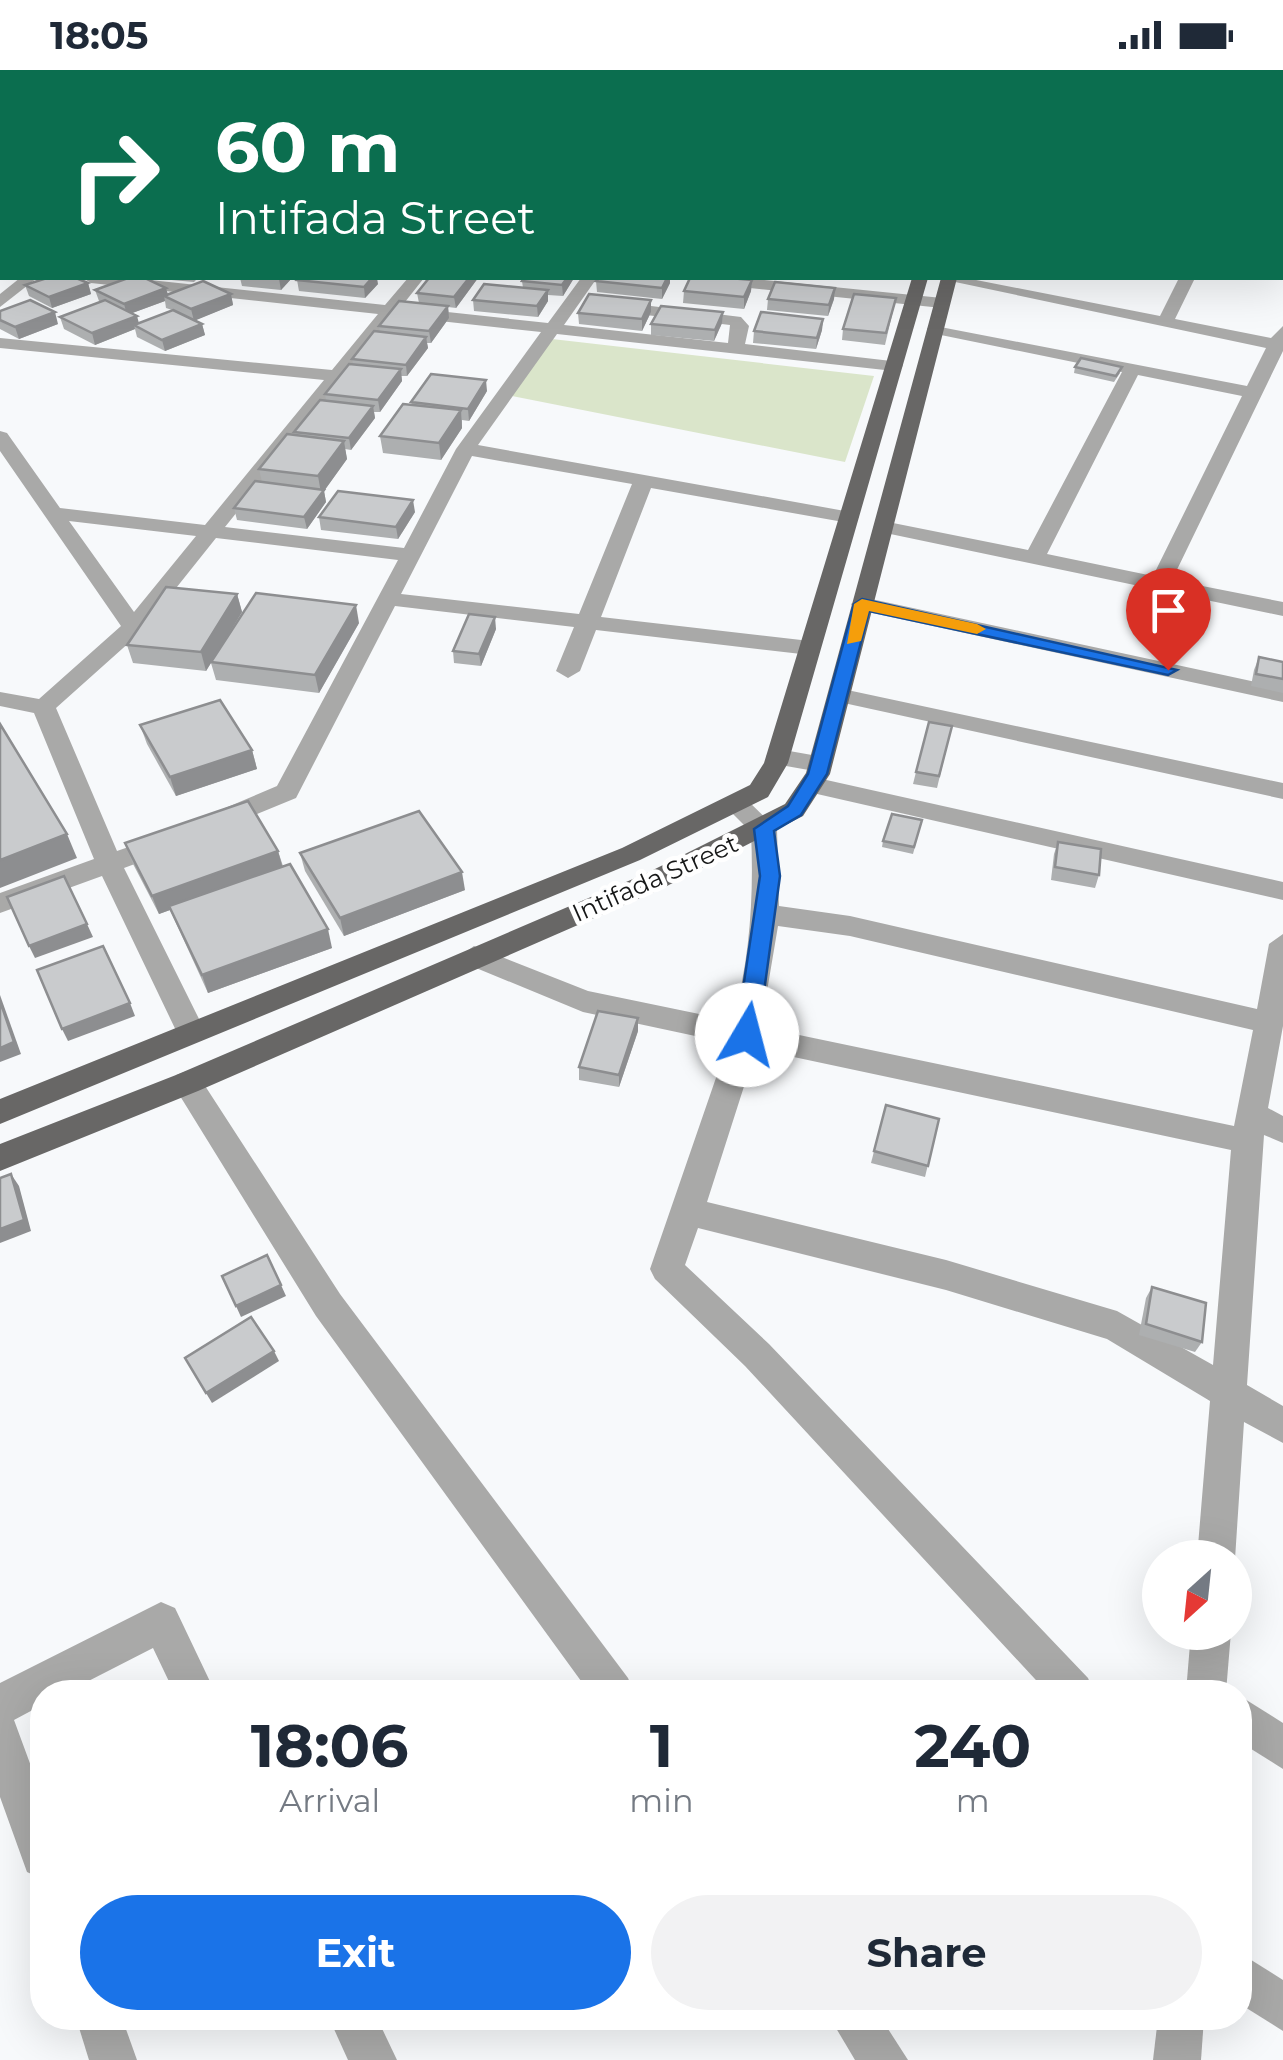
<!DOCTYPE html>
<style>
body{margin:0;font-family:Montserrat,sans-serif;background:#f2f2f3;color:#1f2937;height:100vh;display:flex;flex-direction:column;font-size:38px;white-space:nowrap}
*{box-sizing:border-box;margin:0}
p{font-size:32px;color:#747a83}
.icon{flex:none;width:55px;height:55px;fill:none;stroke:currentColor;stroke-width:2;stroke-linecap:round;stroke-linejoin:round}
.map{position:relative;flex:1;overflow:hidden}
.drawer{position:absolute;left:30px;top:1610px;width:1222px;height:350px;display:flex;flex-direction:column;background:#fff;border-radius:40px;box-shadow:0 10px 40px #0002}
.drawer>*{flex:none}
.top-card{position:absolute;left:0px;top:0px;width:1285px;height:210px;box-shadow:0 10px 40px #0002;background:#0b6e4f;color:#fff;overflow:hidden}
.needle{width:65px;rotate:207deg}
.buttons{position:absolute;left:1142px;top:1470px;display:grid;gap:20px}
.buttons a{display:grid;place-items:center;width:110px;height:110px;border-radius:50%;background:#fff;box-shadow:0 10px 40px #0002;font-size:50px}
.pin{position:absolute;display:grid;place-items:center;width:85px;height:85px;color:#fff;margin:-102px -42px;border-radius:50% 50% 50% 0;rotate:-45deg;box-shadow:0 0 10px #0007}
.pin .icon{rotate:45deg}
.me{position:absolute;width:110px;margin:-55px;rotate:8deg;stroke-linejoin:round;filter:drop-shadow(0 0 8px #0008)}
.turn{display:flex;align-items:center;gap:35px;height:210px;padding:0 50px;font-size:45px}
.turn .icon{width:130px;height:130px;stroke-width:2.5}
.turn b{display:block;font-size:70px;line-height:85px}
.eta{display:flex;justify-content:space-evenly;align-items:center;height:170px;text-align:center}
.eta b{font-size:60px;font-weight:700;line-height:70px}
.action{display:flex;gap:20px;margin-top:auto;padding:20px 50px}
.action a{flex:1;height:115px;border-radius:60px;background:#1a73e8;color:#fff;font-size:40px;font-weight:700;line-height:115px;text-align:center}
.action a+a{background:#f2f2f3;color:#1f2937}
.status{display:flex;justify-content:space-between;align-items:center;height:70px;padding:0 50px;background:#fff;direction:ltr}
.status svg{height:28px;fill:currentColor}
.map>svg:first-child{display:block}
</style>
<div class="status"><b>18:05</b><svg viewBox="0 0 49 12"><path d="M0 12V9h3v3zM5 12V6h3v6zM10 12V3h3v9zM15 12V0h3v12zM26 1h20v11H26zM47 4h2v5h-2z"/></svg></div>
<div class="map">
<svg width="1283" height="1990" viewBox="0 0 1283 1990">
<rect width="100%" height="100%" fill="#f7f9fb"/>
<!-- green -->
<polygon fill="#dae5ca" points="552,269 874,306 845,392 512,326"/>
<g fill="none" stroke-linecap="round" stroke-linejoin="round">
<!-- minor -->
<g fill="#a9a9a8" fill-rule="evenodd">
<polygon points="490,0 530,0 531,2 491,2"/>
<polygon points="895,0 924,0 925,2 896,2"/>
<polygon points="1283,85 1283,94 1282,94 1282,85"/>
<rect x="1282" y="151" width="1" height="10"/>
<rect x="1282" y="195" width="1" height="10"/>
<polygon points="20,208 37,208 0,237 0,224"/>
<path d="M83,208H131L385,235L408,208H424L401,237L548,253L581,208H597L564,255L728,273L730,255L604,240V232L610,231L741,247L749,256L745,274L900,292L903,296L894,301L557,264L478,375L856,443L859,447L849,453L651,418L601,547L810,571L821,578L810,585L596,560L580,601L568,608L556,601L574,557L395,536L296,728L213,762L204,759L200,753L204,747L277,716L398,490L216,468L141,562L56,638L117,781L166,764L179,773L175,779L124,798L206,963L201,971H181L102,806L0,843V823L94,789L34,643L0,636V622L39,629L121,556L0,381V361L7,363L60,438L205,455L324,310L0,278V268L332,300L378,244L91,213ZM394,246L541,262L456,379L404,478L225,457ZM472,386L632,414L579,544L401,524ZM69,451L196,466L134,542Z"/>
<polygon points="694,208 744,208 942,228 950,233 942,238 702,213"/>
<path d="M966,208L1160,246L1179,208H1195L1175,249L1271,268L1283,256V281L1172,510L1283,532V546L876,461L873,457L883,451L1028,480L1122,302L936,264L927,259L930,255L1247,316L1266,278L941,209ZM1138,305L1242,326L1153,506L1047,484Z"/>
<polygon points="862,527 1283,618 1283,632 854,539 851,534"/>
<polygon points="838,618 1283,713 1283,729 830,630 830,620"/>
<polygon points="778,679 829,688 832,694 820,702 769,693 766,687 769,681"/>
<polygon points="813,707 1283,812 1283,830 804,721 800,715 804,709"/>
<path d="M737,727L746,729L777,759L779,836L850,846L1257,939L1269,874L1283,864V956L1268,1038L1283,1046V1073L1264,1065L1247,1315L1283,1336V1373L1244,1352L1235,1489L1197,1488L1210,1331L1107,1269L946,1220L698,1158L685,1195L769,1274L1088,1608L1094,1622H1047L745,1296L655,1209L650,1199L728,973L583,942L464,893L460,886L474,876L588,921L733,951C750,888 754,827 751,762L724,735ZM778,856L850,866L1253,960L1234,1056L761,957ZM756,979L1231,1080L1213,1295L1117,1241L946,1190L707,1132Z"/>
<polygon points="187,1001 198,1005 340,1224 628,1608 634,1622 589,1622 316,1246 172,1013 176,1005"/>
<polygon points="161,1532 175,1538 215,1622 174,1622 153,1578 67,1622 42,1622 42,1635 14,1650 42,1726 42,1809 27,1802 0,1727 0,1613"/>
<polygon points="1191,1562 1231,1562 1226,1622 1186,1622"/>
<polygon points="1240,1626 1283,1653 1283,1699 1240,1672"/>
<polygon points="1240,1883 1283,1910 1283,1961 1240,1934"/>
<polygon points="76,1948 122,1948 137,1990 89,1990"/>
<polygon points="329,1948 377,1948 397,1990 348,1990"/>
<polygon points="830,1948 881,1948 908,1990 855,1990"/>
<polygon points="1158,1948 1204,1948 1201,1990 1153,1990"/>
</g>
<!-- major -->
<g fill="#686766" fill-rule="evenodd">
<polygon points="961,0 975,0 976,2 962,2"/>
<polygon points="912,208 928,208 788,693 768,727 640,790 0,1054 0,1029 622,778 750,715 764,693"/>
<polygon points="941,208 957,208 830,704 803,746 665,817 198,1021 0,1101 0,1074 176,1005 647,803 785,734 806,703"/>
</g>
</g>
<!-- wall -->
<g fill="#adafb0" fill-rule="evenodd">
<polygon points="149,208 198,208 194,212"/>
<polygon points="240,208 292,208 281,220 242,216"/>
<polygon points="429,208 478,208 456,238 448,237 449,248 431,273 427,273 428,278 407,306 401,306 402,311 380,342 374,342 375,348 351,380 345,379 347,389 324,421 326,432 307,459 237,450 234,438 262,412 259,399 295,365 294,362 326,330 325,324 353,294 352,289 380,262 379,256 419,233 417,223"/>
<polygon points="574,208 563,226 548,225 548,231 538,247 474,241 473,230 523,218 522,211"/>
<polygon points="297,210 378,214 365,228 299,221"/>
<polygon points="752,210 751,221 744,239 683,233 684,221"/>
<polygon points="596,211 670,213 662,229 597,222"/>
<polygon points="88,213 91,224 52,238 29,226 25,215"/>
<path d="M166,218L168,225L231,224L233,235L195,250L202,254L205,265L165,281L137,267L135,259L95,275L64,259L60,247L101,232L99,231L95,220ZM165,231L166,238L172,240L139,254L132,243Z"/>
<polygon points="835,218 834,229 828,246 767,240 768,229"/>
<polygon points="896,228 885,275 842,270 843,259"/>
<polygon points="651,230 651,242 642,261 579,254 578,243"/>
<polygon points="0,241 58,254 19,269 0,259"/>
<polygon points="723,242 722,253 714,271 651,265 651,254"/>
<polygon points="823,249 822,260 816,279 753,273 754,261"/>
<polygon points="1075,297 1120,303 1114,312 1074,303"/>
<polygon points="487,321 469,351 462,350 462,358 441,390 383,383 380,366 412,335 411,332"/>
<polygon points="415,442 398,469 321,460 319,447"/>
<polygon points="237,524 242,542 225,570 359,553 319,623 216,610 211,593 206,601 133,593 127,575"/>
<polygon points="496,559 481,596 454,593 453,581"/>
<polygon points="1259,587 1283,592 1283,623 1251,616 1254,600"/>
<polygon points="140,655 252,680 257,699 176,726 147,674"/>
<polygon points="952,656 937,718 913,714 916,702"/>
<polygon points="922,750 913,784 882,777 883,771"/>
<polygon points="1058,772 1099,805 1095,818 1051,810 1054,784"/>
<polygon points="125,773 278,781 283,796 332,878 208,923 170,840 159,844 132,792"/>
<polygon points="300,783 465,820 344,866 305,801"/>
<polygon points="638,961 619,1017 579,1010 579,997"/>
<polygon points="886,1035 939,1049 925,1107 871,1093"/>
<polygon points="1152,1217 1202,1272 1195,1282 1139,1265 1146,1228"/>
</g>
<!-- shaded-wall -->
<g fill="#8d8e90">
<polygon points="280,208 292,208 281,220 279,209"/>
<polygon points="372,208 377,208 378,214 365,228 364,217"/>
<polygon points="469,208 478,208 456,238 454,227"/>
<polygon points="567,208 574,208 563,226 562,215"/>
<polygon points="667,208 670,208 670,213 662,229 662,218"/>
<polygon points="752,210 751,221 744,239 744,227"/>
<polygon points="88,213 91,224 52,238 49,227"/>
<polygon points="166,218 169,229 164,226 165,231 127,245 124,234"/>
<polygon points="835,218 834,229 828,246 829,235"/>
<polygon points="548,220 548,231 538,247 537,236"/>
<polygon points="231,224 233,235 194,251 191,239"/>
<polygon points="651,230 651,242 642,261 642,249"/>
<polygon points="448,236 449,248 431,273 429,261"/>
<polygon points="55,242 58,254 19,269 15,257"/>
<polygon points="723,242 722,253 714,271 715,260"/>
<polygon points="137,246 140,257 134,255 135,259 95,275 92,263"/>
<polygon points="823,249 822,260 816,279 817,268"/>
<polygon points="202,254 205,265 165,281 162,270"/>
<polygon points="426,267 428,278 407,306 406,295"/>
<polygon points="401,299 402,311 380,342 378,330"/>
<polygon points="486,310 487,321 469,351 468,339"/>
<polygon points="373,336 375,348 351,380 349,368"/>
<polygon points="461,340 462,358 441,390 439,373"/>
<polygon points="344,371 347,389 324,421 326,432 307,459 304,447 321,423 318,406"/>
<polygon points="413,430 415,442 398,469 396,457"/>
<polygon points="237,524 242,542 206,601 201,582"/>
<polygon points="356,535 359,553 319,623 315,605"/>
<polygon points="495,547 496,559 481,596 479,584"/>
<polygon points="252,680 257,699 176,726 170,707"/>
<polygon points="67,764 77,788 0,818 0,790"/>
<polygon points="278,781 283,799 159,844 152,826"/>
<polygon points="462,802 465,820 344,866 340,848"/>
<polygon points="87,854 93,867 35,888 29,876"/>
<polygon points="328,859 332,878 208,923 202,905"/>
<polygon points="0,925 21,984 0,992"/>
<polygon points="130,933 135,946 68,971 62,959"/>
<polygon points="638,948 638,961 619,1017 619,1005"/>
<polygon points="11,1104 19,1116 31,1161 0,1173 0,1159"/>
<polygon points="281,1215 286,1226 241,1247 236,1236"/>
<polygon points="274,1281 279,1291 212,1333 206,1323"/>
</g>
<!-- building -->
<g fill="#c9cbcd" stroke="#8d8e90" stroke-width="2.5">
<polygon points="1169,0 1205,0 1204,2 1212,2 1169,2"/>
<polygon points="0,1 20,2 2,2 2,15 0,15"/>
<polygon points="2,53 2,72 0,72 0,54"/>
<polygon points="2,80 2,99 0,98 0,82"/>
<polygon points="47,208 76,208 88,213 49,227 25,215"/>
<polygon points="128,208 145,208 166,218 124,234 95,220"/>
<polygon points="299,208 372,208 364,217 297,210"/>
<polygon points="429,208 469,208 454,227 417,223"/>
<polygon points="524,208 567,208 562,215 522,211"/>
<polygon points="599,208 667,208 662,218 596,211"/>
<polygon points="690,208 729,208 752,210 744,227 684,221"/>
<polygon points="203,211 231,224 191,239 164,226"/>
<polygon points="775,212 835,218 829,235 768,229"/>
<polygon points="484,214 548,220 537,236 473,230"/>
<polygon points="589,224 651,230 642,249 578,243"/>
<polygon points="854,224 896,228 886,263 843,259"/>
<polygon points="30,230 55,242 15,257 0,250 0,241"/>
<polygon points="105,230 137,246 92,263 60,247"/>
<polygon points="399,231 448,236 429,261 379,256"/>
<polygon points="661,236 723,242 715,260 651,254"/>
<polygon points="173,240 202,254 162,270 134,255"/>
<polygon points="761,242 823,249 817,268 754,261"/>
<polygon points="374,261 426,267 406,295 352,289"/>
<polygon points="1081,288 1122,297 1116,306 1075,297"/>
<polygon points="349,294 401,299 378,330 325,324"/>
<polygon points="431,304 486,310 468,339 411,332"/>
<polygon points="320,330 373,336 349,368 294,362"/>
<polygon points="403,334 461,340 439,373 380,366"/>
<polygon points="287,364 344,371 318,406 259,399"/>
<polygon points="255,411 324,420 304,447 234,438"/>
<polygon points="338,421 413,430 396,457 319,447"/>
<polygon points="166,517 237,524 201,582 127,575"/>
<polygon points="256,523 356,535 315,605 211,592"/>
<polygon points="469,544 495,547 479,584 453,581"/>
<polygon points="1259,587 1283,592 1283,609 1256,604"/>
<polygon points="220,630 252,680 170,707 140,655"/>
<polygon points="929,652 952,656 939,706 916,702"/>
<polygon points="0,654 67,764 0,790"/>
<polygon points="248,731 278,781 152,826 125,773"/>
<polygon points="419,741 462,802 340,848 300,783"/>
<polygon points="892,744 922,750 914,777 883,771"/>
<polygon points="1058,772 1101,779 1099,805 1055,797"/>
<polygon points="290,794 328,859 202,905 169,836"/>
<polygon points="64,806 87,854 29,876 7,827"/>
<polygon points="103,876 130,933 62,959 37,900"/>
<polygon points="0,931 14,972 0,978"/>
<polygon points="598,941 638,948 619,1005 579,997"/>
<polygon points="886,1035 939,1049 928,1096 874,1081"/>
<polygon points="11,1104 24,1150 0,1159 0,1108"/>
<polygon points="267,1185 281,1215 236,1236 222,1206"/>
<polygon points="1152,1217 1206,1233 1202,1272 1146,1254"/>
<polygon points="251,1247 274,1281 206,1323 185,1288"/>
</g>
<!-- route -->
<polygon fill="#1a73e8" stroke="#114b97" stroke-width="2.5" points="862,529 1177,600 1168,605 869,541 827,704 801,745 774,761 780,806 758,965 747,974 736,965 760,806 754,759 788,736 808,704 854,534"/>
<!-- slow -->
<polygon fill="#f59e0b" points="862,529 977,554 986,559 977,564 869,541 861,571 847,574 854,534"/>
<g text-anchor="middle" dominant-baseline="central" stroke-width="9" stroke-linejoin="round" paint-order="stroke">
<!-- street labels -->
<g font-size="25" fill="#161717" stroke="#fff">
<text transform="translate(655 808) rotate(-24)">Intifada Street</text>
</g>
</g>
</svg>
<div class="buttons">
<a><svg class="needle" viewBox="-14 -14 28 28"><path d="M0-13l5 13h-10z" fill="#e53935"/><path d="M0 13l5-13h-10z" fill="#747a83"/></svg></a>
</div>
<div class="pin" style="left:1168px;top:600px;background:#d93025"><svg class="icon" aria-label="arrive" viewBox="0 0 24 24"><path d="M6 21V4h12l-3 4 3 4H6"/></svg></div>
<svg class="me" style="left:747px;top:965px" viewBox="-20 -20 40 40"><circle r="19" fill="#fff"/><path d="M0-13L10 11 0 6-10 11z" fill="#1a73e8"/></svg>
<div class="top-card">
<div class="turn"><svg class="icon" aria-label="right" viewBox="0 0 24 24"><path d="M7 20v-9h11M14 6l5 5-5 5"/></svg><div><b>60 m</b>Intifada Street</div></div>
</div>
<section class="drawer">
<div class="eta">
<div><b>18:06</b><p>Arrival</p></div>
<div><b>1</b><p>min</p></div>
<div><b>240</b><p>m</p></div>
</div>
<div class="action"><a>Exit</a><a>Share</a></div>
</section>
</div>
